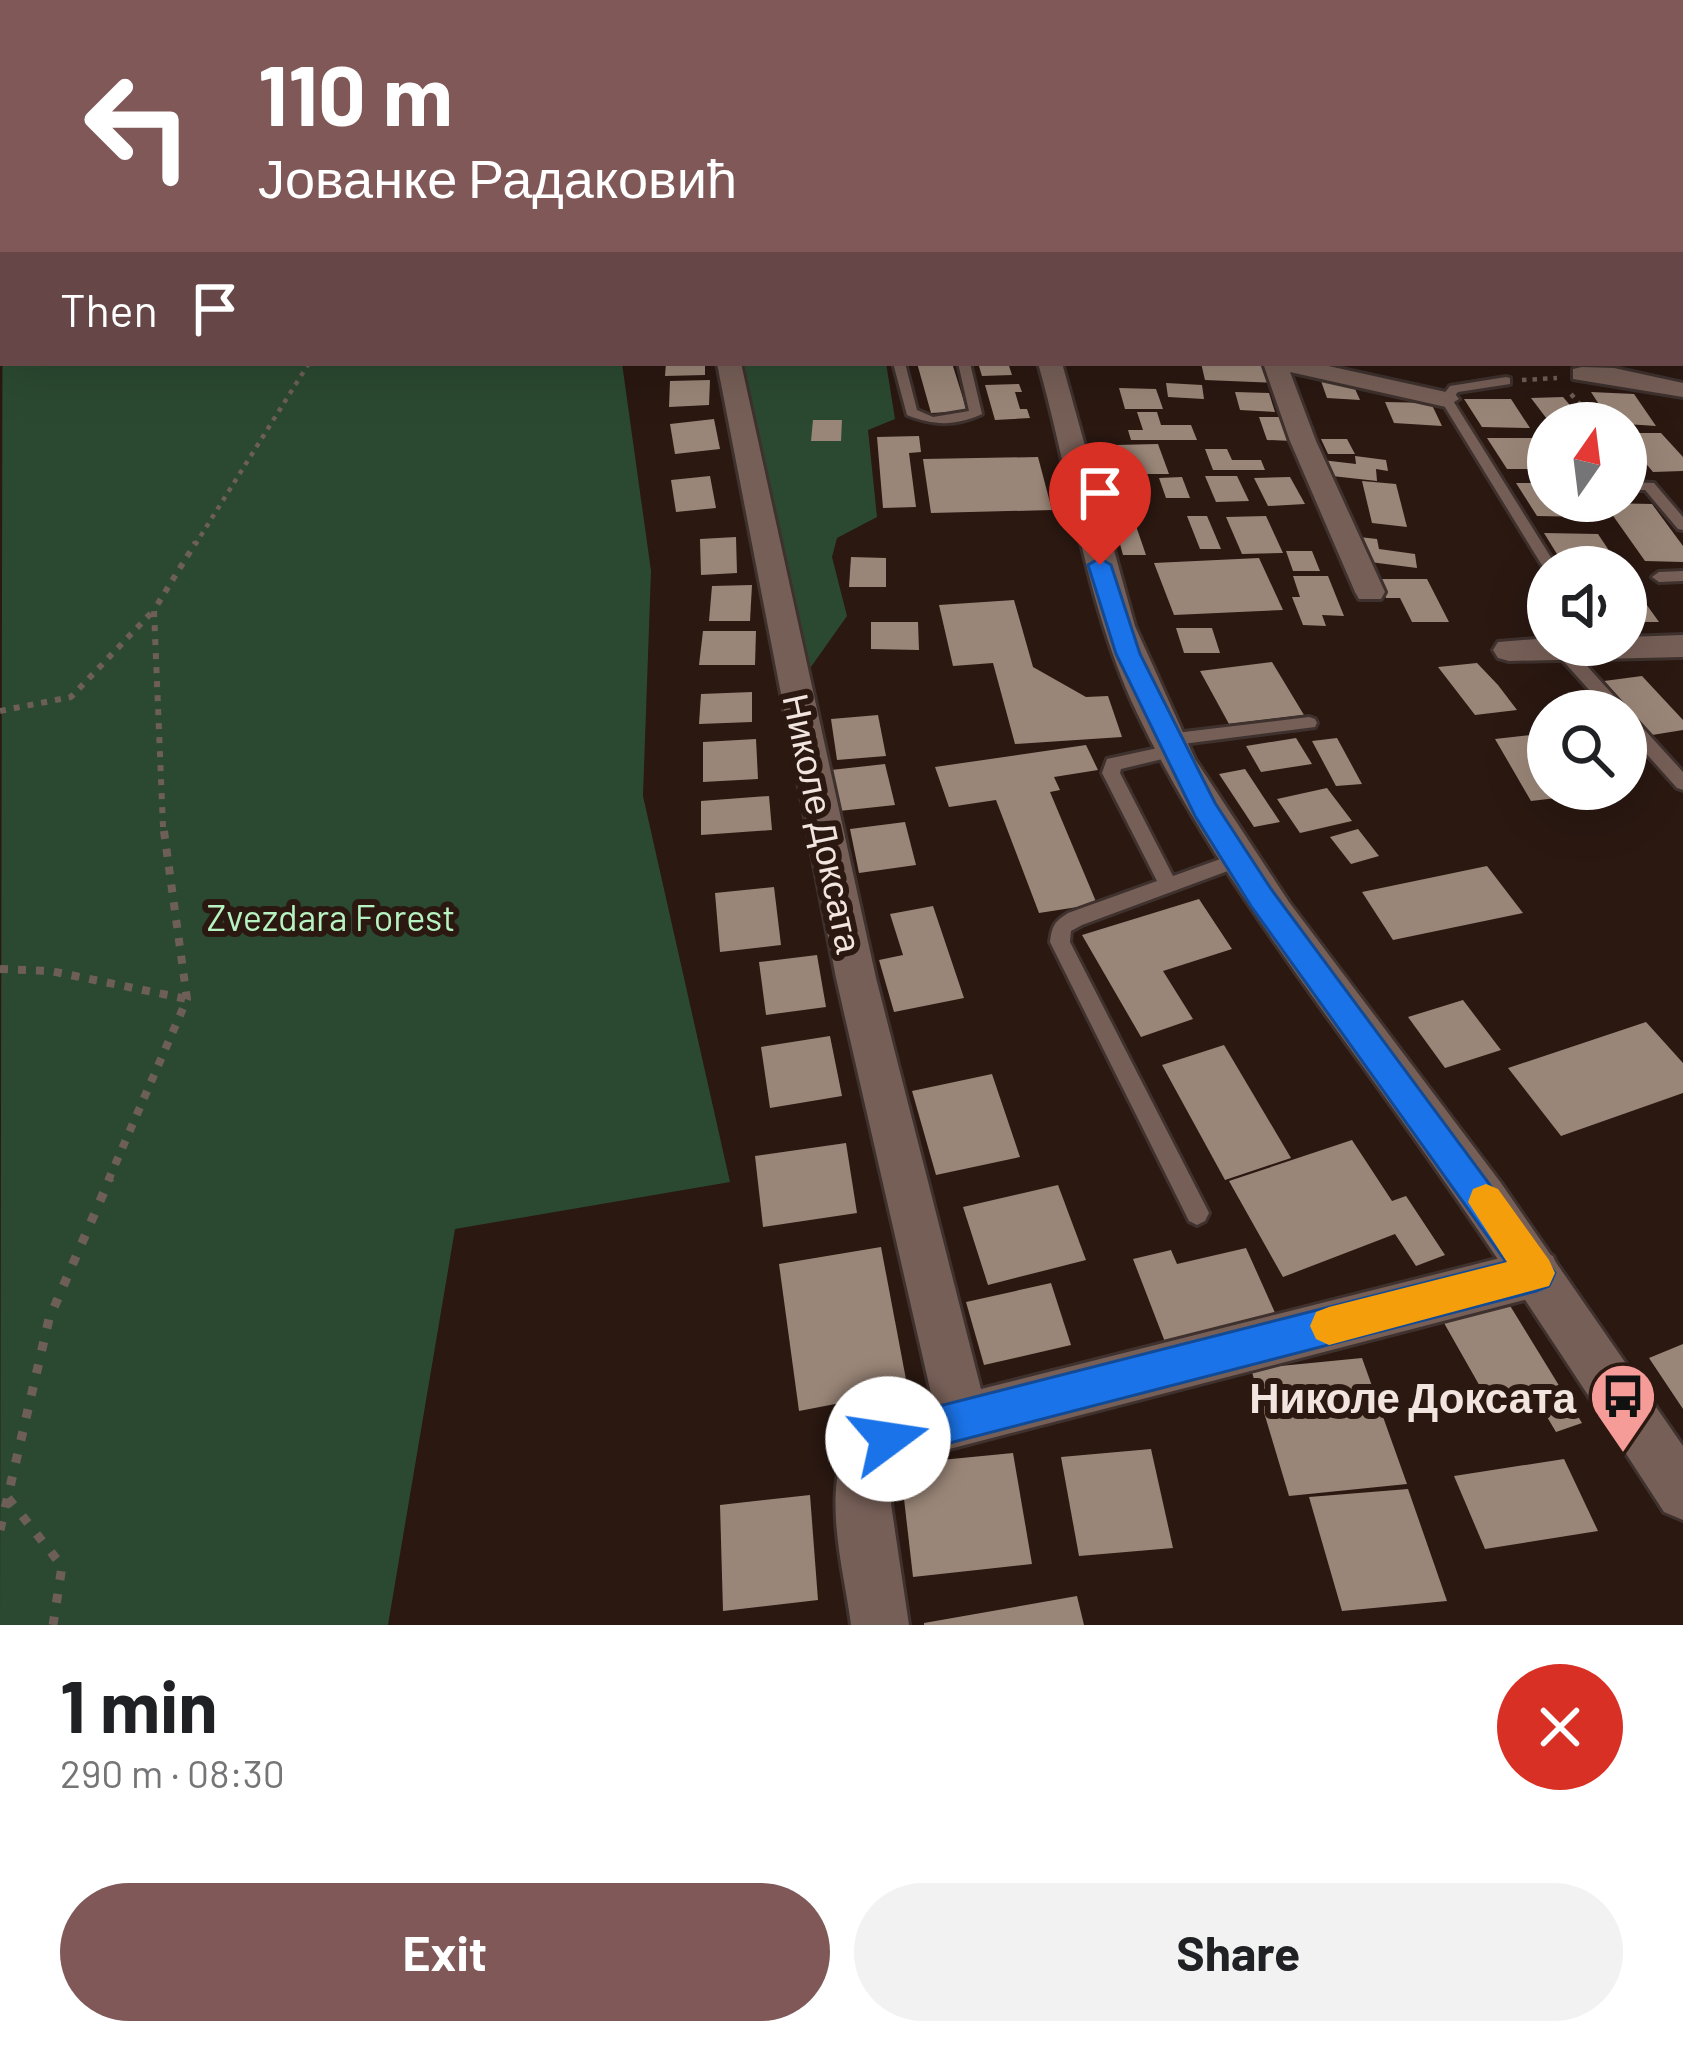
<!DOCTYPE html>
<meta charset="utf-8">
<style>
body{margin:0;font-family:Barlow,sans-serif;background:#f2f2f2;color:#202124;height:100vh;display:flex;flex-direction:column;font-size:45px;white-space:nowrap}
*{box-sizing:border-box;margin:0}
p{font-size:39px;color:#757577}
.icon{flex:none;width:66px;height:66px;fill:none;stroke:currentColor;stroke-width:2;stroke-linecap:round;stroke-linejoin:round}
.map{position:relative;height:1625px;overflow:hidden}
.side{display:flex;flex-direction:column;background:#fff;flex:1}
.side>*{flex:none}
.banner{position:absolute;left:0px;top:0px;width:1683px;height:366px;box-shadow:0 12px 48px #0002;background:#805858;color:#fff;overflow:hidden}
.needle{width:78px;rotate:14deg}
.tools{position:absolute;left:1527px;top:402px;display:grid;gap:24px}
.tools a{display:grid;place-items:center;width:120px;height:120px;border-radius:50%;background:#fff;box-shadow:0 12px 48px #0002;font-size:60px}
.pin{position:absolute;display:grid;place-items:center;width:102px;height:102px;color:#fff;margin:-123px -51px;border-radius:50% 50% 50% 0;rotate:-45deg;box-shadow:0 0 12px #0007}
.pin .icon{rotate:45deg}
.me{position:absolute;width:132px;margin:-66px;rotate:76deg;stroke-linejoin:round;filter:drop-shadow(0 0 9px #0008)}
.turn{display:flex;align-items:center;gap:42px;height:252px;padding:0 60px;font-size:54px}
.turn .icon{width:156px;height:156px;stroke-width:2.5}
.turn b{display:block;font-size:84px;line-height:102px}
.then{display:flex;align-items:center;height:114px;padding:0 60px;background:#0003;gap:24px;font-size:45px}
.round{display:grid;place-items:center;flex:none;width:126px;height:126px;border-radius:63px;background:#f2f2f2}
.overview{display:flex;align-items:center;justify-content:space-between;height:204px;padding:0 60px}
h1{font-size:72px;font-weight:700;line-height:90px}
.action{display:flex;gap:24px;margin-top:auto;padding:24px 60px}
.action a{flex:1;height:138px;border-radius:72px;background:#805858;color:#fff;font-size:48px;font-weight:700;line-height:138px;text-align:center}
.action a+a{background:#f2f2f2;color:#202124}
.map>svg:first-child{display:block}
</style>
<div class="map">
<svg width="1683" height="1625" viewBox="0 0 1683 1625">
<rect width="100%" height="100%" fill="#2a1811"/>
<!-- green -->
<g fill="#2b4931">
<polygon points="3,67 3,363 622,363 651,571 643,796 730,1182 455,1229 388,1625 0,1625"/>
<polygon points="734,363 886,363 895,419 868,430 877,517 837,538 832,557 847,616 796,688"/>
</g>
<!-- building -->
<g fill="#9a8678">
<polygon points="666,363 705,363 705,375 665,376"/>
<polygon points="917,363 952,363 967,411 931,413"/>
<polygon points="978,363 1002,363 1009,366 1012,375 982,376"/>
<polygon points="1201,363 1270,365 1275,383 1205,380"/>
<polygon points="710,380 709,405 669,407 670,381"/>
<polygon points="1321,381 1352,382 1360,400 1327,398"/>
<polygon points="1166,383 1202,385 1204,399 1168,397"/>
<polygon points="1019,384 1022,392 1015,392 1020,409 1027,409 1030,418 995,420 985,385"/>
<polygon points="1119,388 1156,389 1163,409 1125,409"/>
<polygon points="1235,392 1269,393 1275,412 1240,410"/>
<polygon points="1591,392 1634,394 1656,426 1611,423"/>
<polygon points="1563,397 1585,423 1550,423 1531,398"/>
<polygon points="1464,399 1511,399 1530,428 1482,427"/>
<polygon points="1385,402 1431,403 1442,426 1394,423"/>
<polygon points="1137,412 1157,412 1161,425 1191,425 1197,440 1131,440 1128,430 1143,430"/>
<polygon points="1259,417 1285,417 1293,441 1267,440"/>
<polygon points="714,419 720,449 675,454 670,424"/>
<polygon points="813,420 842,420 841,441 811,441"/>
<polygon points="1626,433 1661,433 1683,457 1683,471 1653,472 1626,440"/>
<polygon points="919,436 921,452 909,453 916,507 883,508 877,437"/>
<polygon points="1487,438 1536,438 1548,456 1548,469 1507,469"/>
<polygon points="1321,439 1347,439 1355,454 1328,454"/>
<polygon points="1158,444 1169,474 1126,474 1116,445"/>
<polygon points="1205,449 1227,449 1232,460 1261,460 1265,470 1213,470"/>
<polygon points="1355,456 1386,460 1388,471 1376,469 1377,481 1323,475 1322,460 1356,464"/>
<polygon points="1038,457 1052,510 931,513 923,459"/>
<polygon points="710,476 716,508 676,512 671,480"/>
<polygon points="1205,476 1237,476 1249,501 1216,502"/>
<polygon points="1182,477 1190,498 1166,498 1159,478"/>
<polygon points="1290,477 1305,504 1268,506 1254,478"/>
<polygon points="1362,481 1396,484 1407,527 1372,523"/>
<polygon points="1516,483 1548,483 1548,501 1579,501 1590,517 1537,516"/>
<polygon points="1604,503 1652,504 1683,546 1683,562 1645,561"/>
<polygon points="1187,516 1207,516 1221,549 1200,549"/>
<polygon points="1266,516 1283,553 1242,554 1226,517"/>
<polygon points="1115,526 1136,526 1146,555 1123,555"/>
<polygon points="1544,533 1598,534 1620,567 1565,567"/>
<polygon points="736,537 737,573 701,575 700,539"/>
<polygon points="1359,537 1377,539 1379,549 1415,554 1417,568 1362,561"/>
<polygon points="1286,551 1312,551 1320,571 1293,571"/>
<polygon points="851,557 886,558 886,587 849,587"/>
<polygon points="1259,558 1283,610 1174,615 1154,563"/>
<polygon points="1293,576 1328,576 1344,616 1322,615 1326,626 1303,625 1292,597 1300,597"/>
<polygon points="1376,579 1427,579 1449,622 1412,622 1400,598 1386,598"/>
<polygon points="1626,583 1631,583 1659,622 1626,622"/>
<polygon points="752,585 750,621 709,621 712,586"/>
<polygon points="1014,600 1033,667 1086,697 1108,696 1122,737 1015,744 993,663 953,666 939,605"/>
<polygon points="871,622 918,622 919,650 871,649"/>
<polygon points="1176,628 1212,628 1220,653 1184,653"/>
<polygon points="703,631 756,631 755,665 699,665"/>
<polygon points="1272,662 1304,715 1229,724 1200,671"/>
<polygon points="1477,663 1498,685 1517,710 1475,715 1438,667"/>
<polygon points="1642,676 1683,720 1683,730 1652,735 1604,681"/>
<polygon points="752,692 752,722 699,724 701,694"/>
<polygon points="878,715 886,756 837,760 831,719"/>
<polygon points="1531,735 1548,757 1548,789 1577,789 1582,795 1531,801 1495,739"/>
<polygon points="1296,738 1312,764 1261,772 1246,746"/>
<polygon points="1337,738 1362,784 1336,786 1312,741"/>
<polygon points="756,739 758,779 703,782 703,742"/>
<polygon points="1086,745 1098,770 1054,777 1060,790 1050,792 1097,904 1039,913 996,800 949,807 935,767"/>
<polygon points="885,764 895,805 839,811 831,770"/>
<polygon points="1245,769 1280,822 1254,827 1219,774"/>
<polygon points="1327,788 1352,821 1300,833 1277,799"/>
<polygon points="769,796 772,830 701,835 701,801"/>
<polygon points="905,822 916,865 859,873 850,829"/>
<polygon points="1358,829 1379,856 1351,864 1330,837"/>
<polygon points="1487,866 1523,913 1393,940 1362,892"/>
<polygon points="774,887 781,945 720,952 715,893"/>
<polygon points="1199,899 1232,949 1163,971 1193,1019 1141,1037 1082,935"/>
<polygon points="933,906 964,998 894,1012 879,960 903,955 890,914"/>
<polygon points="817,955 826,1007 766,1015 759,962"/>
<polygon points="1463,1000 1501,1050 1445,1068 1408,1017"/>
<polygon points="1646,1022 1683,1063 1683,1093 1561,1136 1508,1068"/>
<polygon points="830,1036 842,1096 770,1108 761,1047"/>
<polygon points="1224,1045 1291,1158 1225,1180 1162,1065"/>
<polygon points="992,1074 1020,1157 936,1175 912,1091"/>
<polygon points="1352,1140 1392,1201 1406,1196 1445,1255 1416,1266 1395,1234 1283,1277 1229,1181"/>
<polygon points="846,1143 857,1213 763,1227 755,1156"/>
<polygon points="1058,1185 1086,1260 988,1285 963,1207"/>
<polygon points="881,1247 908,1390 799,1411 779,1264"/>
<polygon points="1246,1248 1276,1315 1165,1342 1133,1259 1171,1250 1177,1264"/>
<polygon points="1051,1283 1071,1345 984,1365 966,1302"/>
<polygon points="1509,1304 1582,1423 1556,1432 1531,1390 1490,1404 1444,1323"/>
<polygon points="1683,1344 1683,1409 1649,1358"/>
<polygon points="1362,1358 1407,1484 1289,1496 1251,1369"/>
<polygon points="1151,1449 1173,1548 1079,1556 1061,1457"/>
<polygon points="1013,1453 1032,1564 913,1577 900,1464"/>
<polygon points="1564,1459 1598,1531 1485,1549 1454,1476"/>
<polygon points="1408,1489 1447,1601 1342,1611 1309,1497"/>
<polygon points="810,1495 818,1600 723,1611 720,1505"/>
<polygon points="1077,1596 1084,1625 924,1625 924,1623"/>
</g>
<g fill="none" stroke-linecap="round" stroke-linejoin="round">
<defs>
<g id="service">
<polygon points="1298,0 1306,0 1309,3 1301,3"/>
<polygon points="1680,199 1683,200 1683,210 1680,209"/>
<path d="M893,363H905L917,410L933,417L969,411L958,363H970L982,414C956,426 934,426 907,415Z"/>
<polygon points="1506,377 1510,378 1510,384 1458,392 1452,399 1557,567 1548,567 1548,571 1543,567 1440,399 1450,386"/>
<polygon points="1626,482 1654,483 1683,517 1683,530 1678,529 1645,490 1626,490"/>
<polygon points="1683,571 1683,581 1659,582 1652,577 1659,572"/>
<polygon points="1564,645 1569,646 1624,707 1626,711 1626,712 1608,711 1557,654 1555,650 1557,646"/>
<polygon points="1626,714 1632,716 1683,772 1683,790 1677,788 1626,731"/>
<path d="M1309,717L1315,719L1317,723L1315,727L1175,745L1182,751L1179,755L1121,769L1120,773L1173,876L1237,853L1244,855L1246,860L1244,865L1082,925L1071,931L1070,942L1205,1205L1209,1213L1205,1221L1197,1225L1189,1221L1050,942C1052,926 1054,922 1068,913L1157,881L1102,773L1107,759L1167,746L1158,740L1167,734Z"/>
</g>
<g id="minor">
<polygon points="170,0 185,0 187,3 172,3"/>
<polygon points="588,0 602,0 604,3 590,3"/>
<polygon points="694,0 709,0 711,3 696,3"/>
<polygon points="886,0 908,0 910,3 888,3"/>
<polygon points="1062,0 1080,0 1082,3 1064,3"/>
<polygon points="1235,0 1250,0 1252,3 1237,3"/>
<polygon points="1400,0 1416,0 1418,3 1402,3"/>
<polygon points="1604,0 1619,0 1621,3 1606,3"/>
<polygon points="1680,79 1683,80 1683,92 1680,91"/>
<polygon points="3,86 3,102 0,103 0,87"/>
<rect x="1680" y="184" width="3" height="12"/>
<polygon points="1680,276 1683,277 1683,291 1680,290"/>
<path d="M717,363H741L876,978L981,1389L1536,1249L1553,1256L1560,1273L1553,1290L1536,1297L903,1461L891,1475V1504L909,1625H851C844,1566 811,1461 870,1420C887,1409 913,1406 933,1402L836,978Z"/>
<polygon points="1263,363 1315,363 1455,394 1459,399 1446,407 1290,372 1316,441 1385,592 1381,599 1359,599 1355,592 1290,441"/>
<polygon points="1582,367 1614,368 1683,383 1683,397 1573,379 1573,369"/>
<polygon points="1683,635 1683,657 1509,661 1498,658 1493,650 1498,642 1548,638 1548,645 1626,645 1626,637"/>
</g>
<g id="secondary">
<polygon points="852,0 867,0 869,3 854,3"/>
<path d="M1038,363H1062L1135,626L1195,759L1289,902L1501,1183L1683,1446V1520L1664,1512C1578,1379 1492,1247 1400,1118C1307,987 1207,859 1137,713C1085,603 1071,479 1038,363Z"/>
</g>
</defs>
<!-- service casing -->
<use href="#service" stroke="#3e312e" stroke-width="6"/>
<!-- minor casing -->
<use href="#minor" stroke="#3e312e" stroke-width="6"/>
<!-- secondary casing -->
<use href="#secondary" stroke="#3e312e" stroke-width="6"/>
<!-- path-far4 -->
<g stroke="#6e5e58" stroke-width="3" stroke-dasharray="3 4.5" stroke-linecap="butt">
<polyline points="321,0 334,3"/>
<polyline points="371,3 400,0"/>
</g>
<!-- path-far3 -->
<g stroke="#6e5e58" stroke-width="4.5" stroke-dasharray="4.5 6" stroke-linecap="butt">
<polyline points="1522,380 1557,378"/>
<polyline points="1571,394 1596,423"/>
<polyline points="195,545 309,363"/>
</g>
<!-- path-far2 -->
<g stroke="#6e5e58" stroke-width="6" stroke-dasharray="6 8" stroke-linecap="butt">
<polyline points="0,711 71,697 154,610"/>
<polyline points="163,827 154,610 196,542"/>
</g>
<!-- path-far1 -->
<g stroke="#6e5e58" stroke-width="8" stroke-dasharray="8 10" stroke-linecap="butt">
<polyline points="0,969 51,971 187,999"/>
<polyline points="108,1181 187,999 163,824"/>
</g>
<!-- path -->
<g stroke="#6e5e58" stroke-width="9" stroke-dasharray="9 14" stroke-linecap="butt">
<polyline points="8,1498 62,1566 53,1625"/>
<polyline points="0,1530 49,1319 110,1178"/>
</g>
<!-- service -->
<use href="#service" fill="#765f57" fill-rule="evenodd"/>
<!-- minor -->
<use href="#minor" fill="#765f57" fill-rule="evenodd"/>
<!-- secondary -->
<use href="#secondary" fill="#765f57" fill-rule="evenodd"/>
</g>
<!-- route -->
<polygon fill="#1a73e8" stroke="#114b97" stroke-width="3" points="1100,558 1111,565 1140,654 1215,803 1271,889 1555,1273 1549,1286 1536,1291 888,1459 874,1453 868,1439 874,1425 888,1419 1506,1262 1251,906 1195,816 1116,654 1088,565"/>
<!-- slow -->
<polygon fill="#f59e0b" points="1486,1184 1498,1189 1549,1260 1555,1273 1549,1286 1329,1345 1316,1339 1310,1326 1316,1312 1329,1307 1507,1262 1468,1202 1473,1189"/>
<!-- icons -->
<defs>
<symbol id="bus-pin" viewBox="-11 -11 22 30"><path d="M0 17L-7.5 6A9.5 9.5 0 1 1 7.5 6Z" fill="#f59b98" stroke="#2a1811"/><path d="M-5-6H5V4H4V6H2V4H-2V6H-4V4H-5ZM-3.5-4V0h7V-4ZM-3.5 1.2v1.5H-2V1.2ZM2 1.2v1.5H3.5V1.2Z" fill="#111"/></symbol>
</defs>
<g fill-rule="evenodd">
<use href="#bus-pin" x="1585" y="1358" width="76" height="104"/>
</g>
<g text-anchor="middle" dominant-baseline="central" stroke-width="12" stroke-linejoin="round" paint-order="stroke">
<!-- street labels -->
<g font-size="36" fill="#f2e5e0" stroke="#2a1811">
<text transform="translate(824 823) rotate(78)">Николе Доксата</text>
</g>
<!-- park labels -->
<g font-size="36" fill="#b6f3c1" stroke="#2a1811">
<text x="331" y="916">Zvezdara Forest</text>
</g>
<!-- near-poi labels -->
<g font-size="42" font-weight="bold" fill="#f2e5e0" stroke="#2a1811" text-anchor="end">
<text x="1576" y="1396">Николе Доксата</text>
</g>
</g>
</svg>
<div class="tools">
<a><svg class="needle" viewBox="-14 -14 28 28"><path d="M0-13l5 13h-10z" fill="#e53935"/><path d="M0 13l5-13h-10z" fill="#757577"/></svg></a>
<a><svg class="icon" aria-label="sound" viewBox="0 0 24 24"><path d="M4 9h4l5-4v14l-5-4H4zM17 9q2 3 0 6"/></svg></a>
<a><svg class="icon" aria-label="search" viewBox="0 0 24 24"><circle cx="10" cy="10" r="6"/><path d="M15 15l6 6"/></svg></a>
</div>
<div class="pin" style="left:1100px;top:565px;background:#d93025"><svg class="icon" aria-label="arrive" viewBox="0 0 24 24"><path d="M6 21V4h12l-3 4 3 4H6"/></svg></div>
<svg class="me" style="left:888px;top:1439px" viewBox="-20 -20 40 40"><circle r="19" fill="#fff"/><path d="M0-13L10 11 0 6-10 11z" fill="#1a73e8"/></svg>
<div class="banner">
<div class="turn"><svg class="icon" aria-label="left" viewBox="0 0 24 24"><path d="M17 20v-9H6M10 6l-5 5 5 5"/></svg><div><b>110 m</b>Јованке Радаковић</div></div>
<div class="then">Then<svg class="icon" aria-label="arrive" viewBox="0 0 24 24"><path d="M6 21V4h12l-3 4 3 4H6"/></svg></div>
</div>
</div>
<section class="side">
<div class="overview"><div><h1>1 min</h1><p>290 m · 08:30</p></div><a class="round" style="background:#d93025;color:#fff"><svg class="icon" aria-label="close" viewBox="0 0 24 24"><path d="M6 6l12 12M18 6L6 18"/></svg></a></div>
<div class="action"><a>Exit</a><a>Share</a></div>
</section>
